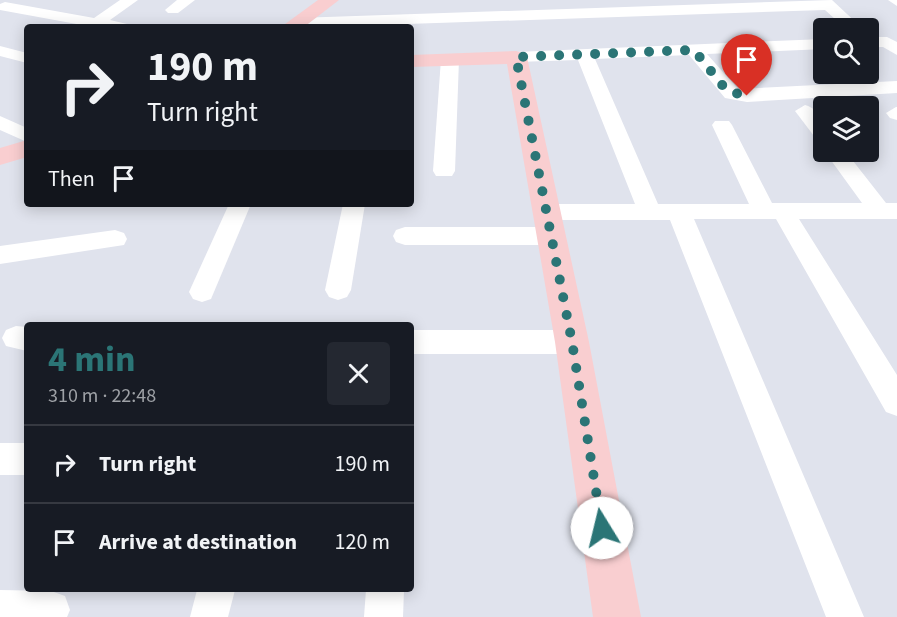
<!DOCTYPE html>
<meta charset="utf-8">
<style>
body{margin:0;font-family:"Source Sans 3",sans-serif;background:#242831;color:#f1f3f6;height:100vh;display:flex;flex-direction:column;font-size:22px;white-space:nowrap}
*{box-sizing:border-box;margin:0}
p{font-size:20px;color:#9ea1a6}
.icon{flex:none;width:33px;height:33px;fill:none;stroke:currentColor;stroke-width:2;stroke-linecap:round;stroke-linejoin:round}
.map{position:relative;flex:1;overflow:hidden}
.sheet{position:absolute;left:24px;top:322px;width:390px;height:270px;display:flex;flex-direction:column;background:#171b24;border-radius:6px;box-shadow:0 3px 15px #0003}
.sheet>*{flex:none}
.banner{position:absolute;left:24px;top:24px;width:390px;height:183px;border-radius:6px;box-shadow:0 3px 15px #0003;background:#171b24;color:#f1f3f6;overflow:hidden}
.tools{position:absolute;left:813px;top:18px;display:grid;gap:12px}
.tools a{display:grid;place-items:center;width:66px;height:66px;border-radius:6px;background:#171b24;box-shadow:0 3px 15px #0003;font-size:30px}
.pin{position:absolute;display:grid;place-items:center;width:51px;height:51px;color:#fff;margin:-62px -26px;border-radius:50% 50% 50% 0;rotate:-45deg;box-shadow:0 0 6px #0007}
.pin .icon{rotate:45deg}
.me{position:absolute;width:66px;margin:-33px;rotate:351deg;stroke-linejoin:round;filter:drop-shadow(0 0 4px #0008)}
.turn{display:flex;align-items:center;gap:21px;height:126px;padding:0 24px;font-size:27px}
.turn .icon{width:78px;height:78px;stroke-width:2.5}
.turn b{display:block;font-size:42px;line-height:51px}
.then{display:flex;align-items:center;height:57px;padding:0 24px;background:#0003;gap:12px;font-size:22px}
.round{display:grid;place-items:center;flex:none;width:63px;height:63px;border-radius:6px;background:#242831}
.summary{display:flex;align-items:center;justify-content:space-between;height:102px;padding:0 24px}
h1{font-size:36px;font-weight:700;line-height:45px;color:#2b7576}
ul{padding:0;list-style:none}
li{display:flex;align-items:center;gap:18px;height:78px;padding:0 24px;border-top:2px solid #363941}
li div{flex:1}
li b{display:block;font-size:22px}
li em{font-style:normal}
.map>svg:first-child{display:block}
</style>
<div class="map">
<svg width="897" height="617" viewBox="0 0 897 617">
<rect width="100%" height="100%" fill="#e0e3ed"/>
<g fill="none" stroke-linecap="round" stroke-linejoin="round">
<!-- street -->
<g fill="#fff" fill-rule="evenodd">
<polygon points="120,0 138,0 110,20 127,24 129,27 93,27 0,10 0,4 5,2 94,18"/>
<polygon points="177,0 195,0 178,13 168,13 165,10"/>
<polygon points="832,0 862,28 845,28 825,10 319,27 294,27 289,23 297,18"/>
<polygon points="888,0 897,0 897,6"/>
<polygon points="868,37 887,37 897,42 897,55 883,47 868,47"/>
<polygon points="824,39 824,49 707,54 738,89 897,81 897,93 747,102 725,98 689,55 595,59 658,204 749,204 712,125 715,121 729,121 732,125 772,203 862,203 825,152 846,152 886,203 897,203 897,219 799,219 897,375 897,416 886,412 776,219 694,219 864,617 826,617 670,220 546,220 538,218 534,212 538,206 546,204 635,204 578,60 516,62 507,57 516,52"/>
<polygon points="0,46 27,53 27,63 0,56"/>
<polygon points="450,54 459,59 455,171 452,176 436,176 433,171 441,59"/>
<path d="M805,105C823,110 824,127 824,142L817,140L795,111Z"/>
<polygon points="896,107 897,107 897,120 890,118 886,113"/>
<polygon points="0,116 27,128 27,142 0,130"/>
<polygon points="229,204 251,204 211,299 202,302 193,299 189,292"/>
<polygon points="343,204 365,204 351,290 347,297 338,300 329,297 325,290"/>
<polygon points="405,227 551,227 560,230 563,236 560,242 551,245 405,245 396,242 393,236 396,230"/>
<polygon points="115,230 124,233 127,239 124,245 0,264 0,246"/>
<polygon points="16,326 27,327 27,351 6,346 2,338 6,330"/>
<polygon points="411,330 572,330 582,334 586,342 582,350 572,354 411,354"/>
<rect x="0" y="443" width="27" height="32"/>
<polygon points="0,590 51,591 65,596 70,610 67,617 0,617"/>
<polygon points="197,590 235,590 228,617 190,617"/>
<polygon points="366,590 404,590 403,617 364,617"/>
</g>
<!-- secondary -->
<g fill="#f9ced0" fill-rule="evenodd">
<polygon points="318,0 339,0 304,27 281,27"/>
<polygon points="516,51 523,53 527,57 589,342 641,617 593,617 555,342 507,64 411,67 411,55"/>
<polygon points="27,140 27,157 0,165 0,148"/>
</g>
</g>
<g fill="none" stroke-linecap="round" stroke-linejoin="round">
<!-- route -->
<polyline stroke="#2b7576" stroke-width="10" stroke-dasharray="0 18" points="602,528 572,342 516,57 694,50 727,91 747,96"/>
</g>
</svg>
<div class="tools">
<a><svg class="icon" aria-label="search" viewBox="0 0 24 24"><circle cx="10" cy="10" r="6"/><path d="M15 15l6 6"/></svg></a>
<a><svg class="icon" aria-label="layers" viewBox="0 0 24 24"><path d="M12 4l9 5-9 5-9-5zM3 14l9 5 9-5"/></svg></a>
</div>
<div class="pin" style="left:747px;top:96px;background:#d93025"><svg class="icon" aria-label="arrive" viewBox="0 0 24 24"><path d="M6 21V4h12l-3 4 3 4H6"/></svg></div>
<svg class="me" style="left:602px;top:528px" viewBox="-20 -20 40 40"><circle r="19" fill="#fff"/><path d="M0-13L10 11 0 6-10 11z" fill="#2b7576"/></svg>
<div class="banner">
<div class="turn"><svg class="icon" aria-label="right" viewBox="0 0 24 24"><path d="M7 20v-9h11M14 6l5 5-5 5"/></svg><div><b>190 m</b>Turn right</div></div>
<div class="then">Then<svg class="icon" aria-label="arrive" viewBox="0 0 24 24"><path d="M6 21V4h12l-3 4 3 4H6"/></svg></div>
</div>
<section class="sheet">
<div class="summary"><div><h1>4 min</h1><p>310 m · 22:48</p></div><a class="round"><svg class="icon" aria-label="close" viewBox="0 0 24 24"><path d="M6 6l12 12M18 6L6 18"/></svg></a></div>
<ul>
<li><svg class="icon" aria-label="right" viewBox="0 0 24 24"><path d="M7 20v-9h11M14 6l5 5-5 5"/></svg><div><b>Turn right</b></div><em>190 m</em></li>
<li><svg class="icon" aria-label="arrive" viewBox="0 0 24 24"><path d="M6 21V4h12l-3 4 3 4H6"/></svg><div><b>Arrive at destination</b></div><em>120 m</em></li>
</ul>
</section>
</div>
